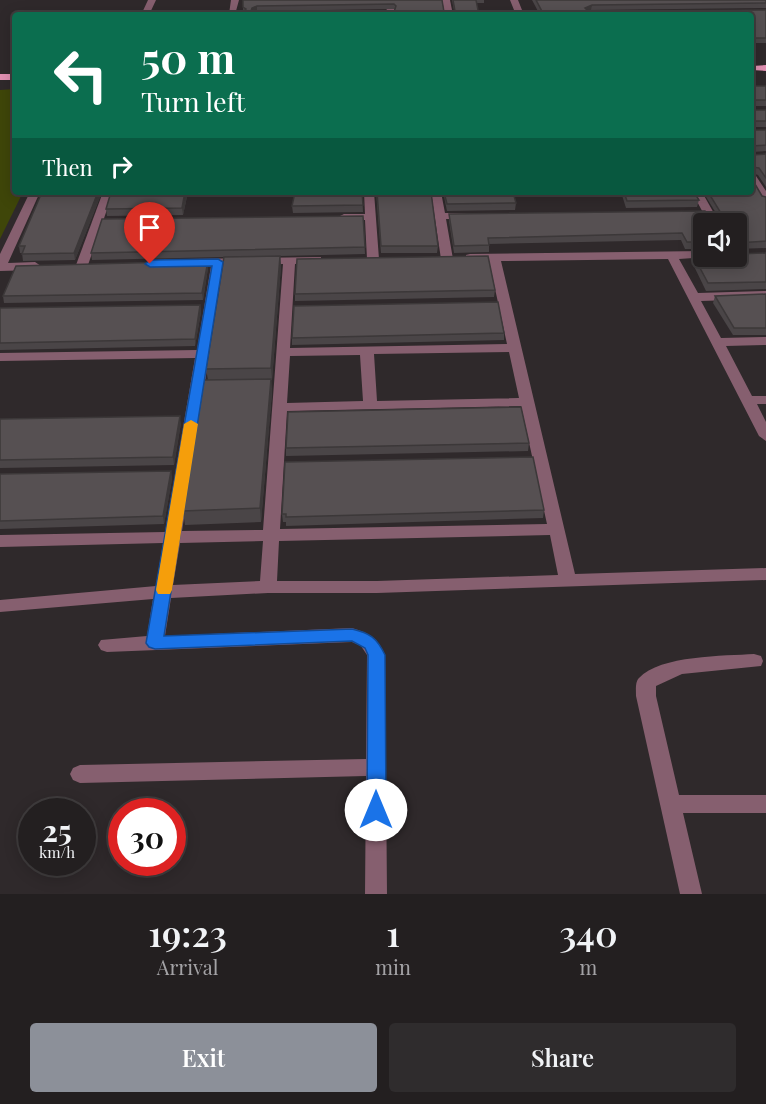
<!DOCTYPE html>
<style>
body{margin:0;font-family:"Playfair Display",serif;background:#2f2c2d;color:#f1f3f6;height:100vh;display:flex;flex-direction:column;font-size:22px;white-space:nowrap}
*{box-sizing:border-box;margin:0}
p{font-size:20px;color:#a3a2a5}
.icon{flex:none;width:33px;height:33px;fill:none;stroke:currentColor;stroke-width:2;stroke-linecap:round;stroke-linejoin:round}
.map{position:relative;height:894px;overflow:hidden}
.panel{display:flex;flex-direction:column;background:#231f20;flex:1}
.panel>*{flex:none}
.top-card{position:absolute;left:12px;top:12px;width:742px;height:183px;border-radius:6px;box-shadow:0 3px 15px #0003,0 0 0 2px #403d3e;background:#0b6e4f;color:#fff;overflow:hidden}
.buttons{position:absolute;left:693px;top:213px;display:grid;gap:12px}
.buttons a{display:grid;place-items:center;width:54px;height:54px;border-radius:6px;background:#231f20;box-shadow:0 3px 15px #0003,0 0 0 2px #403d3e;font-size:30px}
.speed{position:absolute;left:18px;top:798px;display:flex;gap:12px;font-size:30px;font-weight:700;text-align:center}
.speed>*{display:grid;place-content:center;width:78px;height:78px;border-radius:50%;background:#231f20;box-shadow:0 3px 15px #0003,0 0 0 2px #403d3e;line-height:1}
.speed small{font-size:15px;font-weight:400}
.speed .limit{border:9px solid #d22;background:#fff;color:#111}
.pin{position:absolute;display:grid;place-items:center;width:51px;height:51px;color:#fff;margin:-62px -26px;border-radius:50% 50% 50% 0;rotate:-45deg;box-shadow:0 0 6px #0007}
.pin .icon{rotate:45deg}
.me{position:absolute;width:66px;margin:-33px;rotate:0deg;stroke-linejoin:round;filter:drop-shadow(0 0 4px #0008)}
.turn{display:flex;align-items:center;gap:21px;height:126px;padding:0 30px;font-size:27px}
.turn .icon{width:78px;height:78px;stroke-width:2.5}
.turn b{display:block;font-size:42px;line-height:51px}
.then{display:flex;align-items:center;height:57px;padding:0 30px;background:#0003;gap:12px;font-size:22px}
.eta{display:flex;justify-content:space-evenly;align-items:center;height:102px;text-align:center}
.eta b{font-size:36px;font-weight:600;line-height:42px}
.action{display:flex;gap:12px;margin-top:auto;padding:12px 30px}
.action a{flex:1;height:69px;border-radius:6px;background:#8c9099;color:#fff;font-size:24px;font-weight:600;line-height:69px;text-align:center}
.action a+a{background:#2f2c2d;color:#f1f3f6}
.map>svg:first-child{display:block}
</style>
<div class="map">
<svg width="766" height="894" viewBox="0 0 766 894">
<rect width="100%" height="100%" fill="#2f292b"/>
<!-- green -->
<polygon fill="#3f4609" points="15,89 15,192 23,192 0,239 0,90"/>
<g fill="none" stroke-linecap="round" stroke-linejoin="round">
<!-- minor -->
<g fill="#865f6f" fill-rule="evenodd">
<polygon points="148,0 156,0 149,15 141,15"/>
<polygon points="231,0 239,0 236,11 244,15 229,14"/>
<polygon points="386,0 394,0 395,15 387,15"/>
<polygon points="442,0 450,0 453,15 445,15"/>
<polygon points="510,0 518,0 524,15 516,15"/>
<polygon points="752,175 756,176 766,191 766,202 762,201 752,185"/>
<polygon points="30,192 40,192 8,263 35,262 41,266 35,270 0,271 0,254"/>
<polygon points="103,192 113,192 88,265 86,268 78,268 76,265"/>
<polygon points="364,192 374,192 379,259 373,263 367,259 365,220 344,220 338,217 344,214 365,214"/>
<polygon points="431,192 441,192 445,213 470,213 476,216 470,219 446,219 453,259 451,262 447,263 441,259"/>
<polygon points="692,192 702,192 720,224 709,224"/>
<path d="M704,251V256L708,257L679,259L698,293L766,291V299L701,301L721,338L766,337V345L726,346L752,396H766V404H757L766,422V441L759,436L668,259L501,261L575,574L766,568V580L377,593H268L171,598L165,636L352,628C369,633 378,638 385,655L387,894H365L366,776L80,783L73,780L70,774L73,768L80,765L366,759L367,655L361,646L352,642L107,652L101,650L98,645L101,640L147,636L153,599L0,612V600L156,586L163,543L0,547V535L165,532L195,358L0,361V353L197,350L211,266H184L182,263L188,259L321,257V263L295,264L290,348L507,344L489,261H466V255L470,254ZM283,264L263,530L182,531L223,266ZM509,352L519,398L377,401L374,354ZM360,355L363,401L287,403L290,356ZM521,406L547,524L280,529L287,411ZM550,535L558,575L377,581H277L279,541ZM263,541L260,581L173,585L180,543Z"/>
<path d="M754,654L761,656L763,661L761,666L682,674L656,686V696L679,795H766V813H683L702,894H680L636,696C636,690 635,682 639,678C660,655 725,656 754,654Z"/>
</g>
<!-- major -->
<g fill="#e190b2" fill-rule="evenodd">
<polygon points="766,65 766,71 752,70 752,66"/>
<rect x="0" y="74" width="15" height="6"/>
</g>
</g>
<!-- wall -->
<g fill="#4a4547" fill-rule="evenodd">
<path d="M243,0H442L444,12L454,11L452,0H484V3H476L479,15L243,11ZM394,9L395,10L394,12L256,11Z"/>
<polygon points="532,0 766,0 766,8 591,10 589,11 766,10 766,43 752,43 752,15 540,15"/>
<polygon points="752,86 766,86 766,106 752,106 752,110 766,110 766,127 752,127 752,130 766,130 766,151 752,152 752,155 766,154 766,187 758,175 752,173"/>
<polygon points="42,192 102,192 75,260 23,261 22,253 20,253 19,246"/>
<polygon points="111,192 188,192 183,215 107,216 106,209"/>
<polygon points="362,192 363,212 293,213 292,206"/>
<polygon points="376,192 431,192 438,246 437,253 381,253"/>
<polygon points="443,192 513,192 516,203 515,210 447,211"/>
<polygon points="621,192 694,192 699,200 697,207 626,208"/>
<polygon points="703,192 752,192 766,197 766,248 736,249 736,224 704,224 704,249 685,249 681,240 489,244 489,252 454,253 449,221 449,214 710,219 719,218"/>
<polygon points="363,216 365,254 280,256 281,266 272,380 271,380 272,392 261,522 185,525 183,511 208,380 206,369 269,256 92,260 91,253"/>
<polygon points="692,253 738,254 766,253 766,289 706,291 691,260"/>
<polygon points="208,261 208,268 203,300 4,303 3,296"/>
<polygon points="495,290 494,297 295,301 295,294"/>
<polygon points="766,294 766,335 733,335 713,303 715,296"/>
<polygon points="200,305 201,312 195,346 0,350 0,308"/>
<polygon points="504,333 504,340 292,345 292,338"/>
<polygon points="0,419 181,423 174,465 0,468"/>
<polygon points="529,443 528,451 286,456 286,448"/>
<polygon points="171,471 172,479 164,524 0,529 0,474"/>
<polygon points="544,510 543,518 286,526 286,522 283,522 282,514"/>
</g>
<!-- shaded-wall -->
<g fill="#3c3839">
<polygon points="592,5 591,10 585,14 585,8"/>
<polygon points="257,6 257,11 252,13 251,15 252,8"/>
<polygon points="98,192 102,192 75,260 74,253"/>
<polygon points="185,192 188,192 183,215 182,208"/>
<polygon points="280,256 281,266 272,380 271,368"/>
<polygon points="208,261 208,268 203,300 202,293"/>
<polygon points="200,305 201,312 195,346 195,339"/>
<polygon points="271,379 272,392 261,522 260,508"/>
<polygon points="180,416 181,423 174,465 173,457"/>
<polygon points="171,471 172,479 164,524 163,516"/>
</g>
<!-- building -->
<g fill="#565052" stroke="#3c3839" stroke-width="1.5" fill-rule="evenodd">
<path d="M243,0H442L444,12L455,11L453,0H476L479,15H242V12L246,9L243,7ZM394,4L396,6L394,12L251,11L252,8L257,6Z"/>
<polygon points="536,0 766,0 766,3 592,5 585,8 588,11 766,10 766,38 752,38 752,15 544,15"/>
<polygon points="121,12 200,12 199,15 119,15"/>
<polygon points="752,86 766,86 766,100 752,100 752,110 766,110 766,121 752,121 752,130 766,130 766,145 752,146 752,155 766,154 766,178 759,168 752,167 752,174"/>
<polygon points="752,179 762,196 766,197 766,241 736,243 736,224 704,224 704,242 687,242 682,233 488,238 489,245 454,246 449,214 705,211 710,219 724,218 708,192 752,192"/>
<polygon points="42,192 98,192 74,253 22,254 25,246 19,246"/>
<polygon points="111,192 185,192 182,208 106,209"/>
<polygon points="295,192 362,192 363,205 292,206"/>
<polygon points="377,192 431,192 438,246 381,246"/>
<polygon points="444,192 513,192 516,203 447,204"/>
<polygon points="624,192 694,192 699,200 627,201"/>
<polygon points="363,216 365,247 91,253 102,219"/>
<polygon points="692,253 704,253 704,256 736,256 736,254 766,253 766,282 708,283"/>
<polygon points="280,256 271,368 206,369 224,257"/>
<polygon points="488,256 495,290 295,294 297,259"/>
<polygon points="208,261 202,293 3,296 16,266"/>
<polygon points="766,294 766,328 734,328 715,296"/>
<polygon points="498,302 504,333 292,338 294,306"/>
<polygon points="200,305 195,339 0,343 0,308"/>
<polygon points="271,379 260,508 183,511 204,380"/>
<polygon points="521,407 529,443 286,448 288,412"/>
<polygon points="180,416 173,457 0,460 0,419"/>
<polygon points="533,457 544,510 286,517 286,514 282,514 285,462"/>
<polygon points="171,471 163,516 0,521 0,474"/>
</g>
<!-- route -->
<path fill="#1a73e8" stroke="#114b97" stroke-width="1.5" d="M218,259L223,262L164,636L352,629C370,633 377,638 385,655L386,810L383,815L376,818L370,815L367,810L368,655L365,648L352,641L155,649L149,647L146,643L212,266L150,267L145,264L150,260Z"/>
<!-- slow -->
<polygon fill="#f59e0b" points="191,420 198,424 172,590 170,594 158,594 156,590 184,424"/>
</svg>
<div class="buttons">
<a><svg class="icon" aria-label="sound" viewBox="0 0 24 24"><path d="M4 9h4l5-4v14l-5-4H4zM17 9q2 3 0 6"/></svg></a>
</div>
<div class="speed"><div>25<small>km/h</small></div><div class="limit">30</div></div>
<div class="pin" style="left:150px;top:264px;background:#d93025"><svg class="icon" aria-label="arrive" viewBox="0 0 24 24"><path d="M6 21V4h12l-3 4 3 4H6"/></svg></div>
<svg class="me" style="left:376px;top:810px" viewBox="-20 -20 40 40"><circle r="19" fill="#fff"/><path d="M0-13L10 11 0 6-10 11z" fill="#1a73e8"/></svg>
<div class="top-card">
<div class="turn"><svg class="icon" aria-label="left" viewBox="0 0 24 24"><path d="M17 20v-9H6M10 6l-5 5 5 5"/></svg><div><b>50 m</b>Turn left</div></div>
<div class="then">Then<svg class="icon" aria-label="right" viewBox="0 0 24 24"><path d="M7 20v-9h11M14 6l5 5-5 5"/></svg></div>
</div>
</div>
<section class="panel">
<div class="eta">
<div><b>19:23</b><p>Arrival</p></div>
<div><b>1</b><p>min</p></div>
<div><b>340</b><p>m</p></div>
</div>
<div class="action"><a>Exit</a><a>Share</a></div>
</section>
